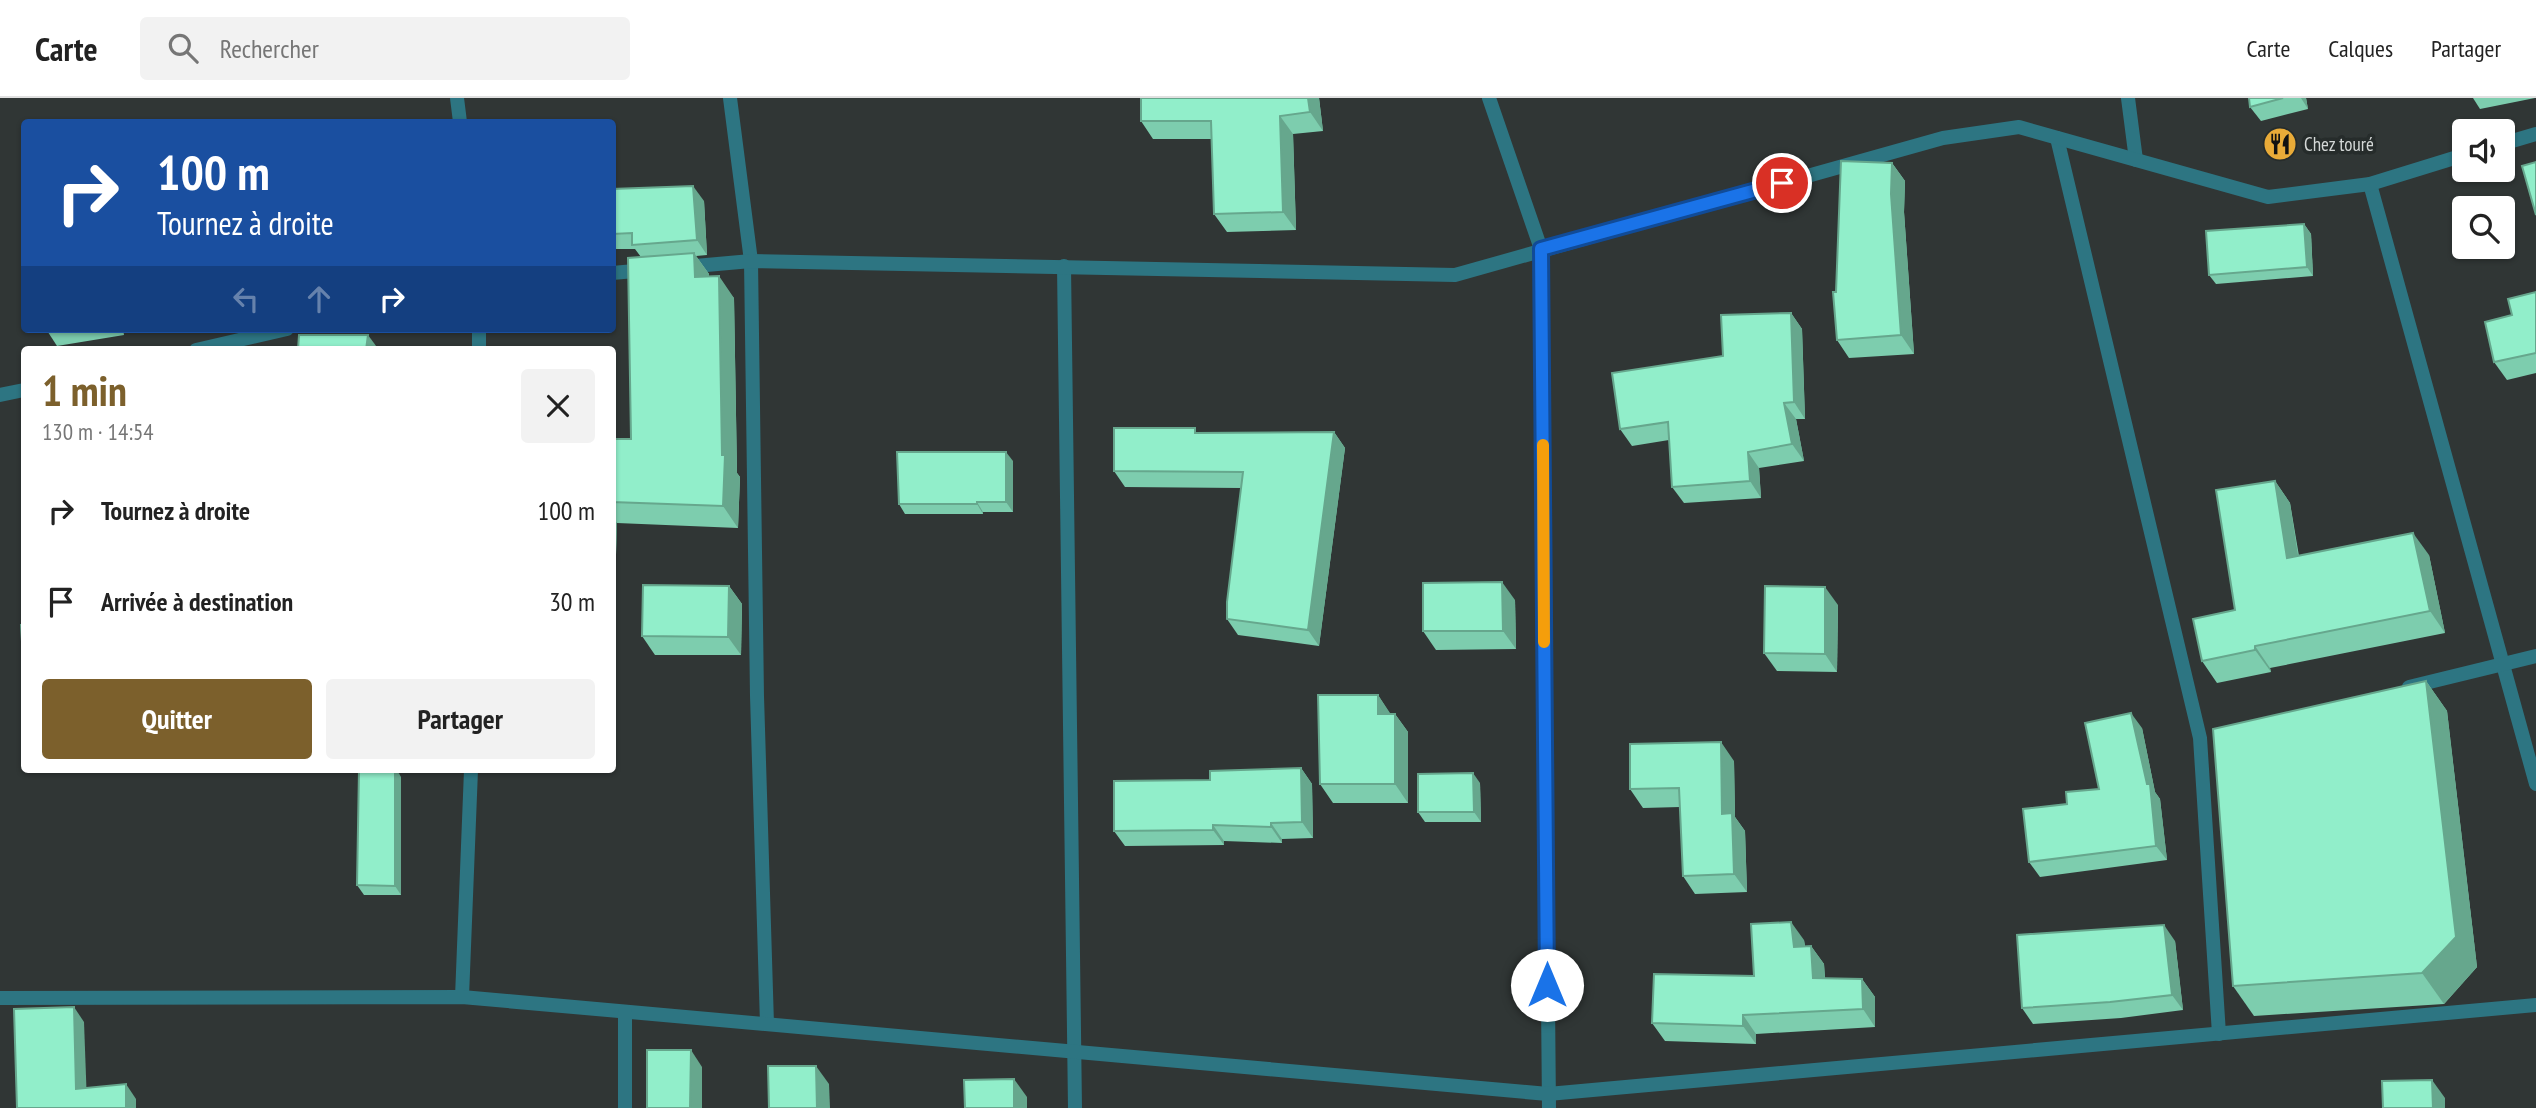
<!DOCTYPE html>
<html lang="fr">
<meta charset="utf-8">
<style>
body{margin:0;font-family:"PT Sans Narrow",sans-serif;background:#f2f2f2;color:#222;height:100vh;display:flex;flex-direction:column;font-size:26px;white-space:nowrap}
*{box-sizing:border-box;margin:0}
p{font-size:23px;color:#767676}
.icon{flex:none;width:38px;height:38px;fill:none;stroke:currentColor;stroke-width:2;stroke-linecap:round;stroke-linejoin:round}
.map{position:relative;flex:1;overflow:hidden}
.panel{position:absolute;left:21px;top:248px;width:595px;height:427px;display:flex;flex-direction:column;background:#fff;border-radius:7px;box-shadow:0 2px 5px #0004}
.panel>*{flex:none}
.hud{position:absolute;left:21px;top:21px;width:595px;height:214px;border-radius:7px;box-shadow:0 2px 5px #0004;background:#1a4fa0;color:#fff;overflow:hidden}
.tools{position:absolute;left:2452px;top:21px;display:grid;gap:14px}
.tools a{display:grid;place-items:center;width:63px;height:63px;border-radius:7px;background:#fff;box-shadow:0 2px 5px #0004;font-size:35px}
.pin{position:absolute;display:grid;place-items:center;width:60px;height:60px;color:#fff;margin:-30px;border:4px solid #fff;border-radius:50%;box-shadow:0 2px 7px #0007}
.me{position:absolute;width:77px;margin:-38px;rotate:0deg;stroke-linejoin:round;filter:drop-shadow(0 0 5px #0008)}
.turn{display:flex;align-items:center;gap:24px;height:147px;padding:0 21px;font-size:32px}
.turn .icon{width:91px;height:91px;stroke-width:2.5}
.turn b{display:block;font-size:49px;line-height:60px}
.lanes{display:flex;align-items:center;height:66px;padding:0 21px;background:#0003;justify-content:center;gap:35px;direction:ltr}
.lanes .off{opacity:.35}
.round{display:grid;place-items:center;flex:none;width:74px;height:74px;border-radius:7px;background:#f2f2f2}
.summary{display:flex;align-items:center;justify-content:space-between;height:119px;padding:0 21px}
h1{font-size:42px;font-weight:800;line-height:52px;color:#7c602c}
.cta{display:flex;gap:14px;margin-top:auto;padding:14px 21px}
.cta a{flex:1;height:80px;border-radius:7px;background:#7c602c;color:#fff;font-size:28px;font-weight:800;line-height:80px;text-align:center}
.cta a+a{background:#f2f2f2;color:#222}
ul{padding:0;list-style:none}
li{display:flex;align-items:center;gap:21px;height:91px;padding:0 21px}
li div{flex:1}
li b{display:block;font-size:26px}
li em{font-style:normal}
header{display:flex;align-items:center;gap:42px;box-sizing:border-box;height:98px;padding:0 35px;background:#fff;border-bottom:2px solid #e0e0e0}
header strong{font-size:33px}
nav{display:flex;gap:38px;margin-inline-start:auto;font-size:24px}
.search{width:490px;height:63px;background:#f2f2f2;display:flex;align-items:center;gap:18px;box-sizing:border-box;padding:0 24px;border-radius:7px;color:#767676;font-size:26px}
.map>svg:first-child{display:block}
</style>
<header>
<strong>Carte</strong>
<div class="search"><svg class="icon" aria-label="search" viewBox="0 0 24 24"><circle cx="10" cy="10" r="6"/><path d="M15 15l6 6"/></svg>Rechercher</div>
<nav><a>Carte</a><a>Calques</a><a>Partager</a></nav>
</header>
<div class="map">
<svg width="2536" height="1010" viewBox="0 0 2536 1010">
<rect width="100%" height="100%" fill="#303635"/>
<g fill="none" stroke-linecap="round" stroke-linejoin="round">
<!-- street -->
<g stroke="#2d7582" stroke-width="14">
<polyline points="457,0 460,24"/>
<polyline points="730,0 751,163 757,598 767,926"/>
<polyline points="1489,0 1541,151 1549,1010"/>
<polyline points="2128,0 2136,62"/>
<polyline points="2057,40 2200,640 2219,936"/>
<polyline points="2502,46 2536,36"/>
<polyline points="2370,86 2536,686"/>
<polyline points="1064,168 1075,1010"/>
<polyline points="684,169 751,163 1455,177 1943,40 2019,29 2268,99 2370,86 2464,57"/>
<polyline points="612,175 646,172"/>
<polyline points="479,231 479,252"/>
<polyline points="196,252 287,231"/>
<polyline points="0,297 24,292"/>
<polyline points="2409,589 2536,558"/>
<polyline points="462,899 471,672"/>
<polyline points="0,900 462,899 1548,996 2536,907"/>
<polyline points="625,914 625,1010"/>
</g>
</g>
<!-- wall -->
<g fill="#7dcdae">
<polygon points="1141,0 1319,0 1323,33 1293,36 1296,132 1227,134 1214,116 1212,41 1153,41 1141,23"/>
<polygon points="2249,0 2306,0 2308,11 2261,23 2250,9"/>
<polygon points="2473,0 2535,0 2480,11"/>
<polygon points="1892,65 1905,83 1904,114 1914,256 1849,260 1837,242 1836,194"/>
<polygon points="612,91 704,103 707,157 696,158 709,176 709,178 734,200 737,375 740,379 738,430 617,425 614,520 612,520 612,341 631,341 641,159 635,151 612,151"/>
<polygon points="2304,126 2311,136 2313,178 2216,186 2209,177"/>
<polygon points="2536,194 2536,275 2507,282 2494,264 2512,217"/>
<polygon points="1791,215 1802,231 1805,321 1796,321 1804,363 1759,370 1761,400 1684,405 1672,389 1669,342 1632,348 1620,331 1723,258"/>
<polygon points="46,231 123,231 124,237 57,248"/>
<polygon points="1334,334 1345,350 1319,548 1238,537 1227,521 1241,390 1125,389 1114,373 1199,335"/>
<polygon points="1013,363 1013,414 983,414 983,416 905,416 899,406"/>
<polygon points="2275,383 2290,405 2299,458 2429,457 2445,535 2270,570 2271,574 2217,585 2202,563 2235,512"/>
<polygon points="729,488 742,506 741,557 655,557 642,538"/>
<polygon points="1515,502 1516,551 1436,552 1423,533"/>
<polygon points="1838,507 1837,574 1777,573 1764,555"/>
<polygon points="2426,583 2447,613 2477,869 2444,906 2254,918 2233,888"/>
<polygon points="1378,597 1390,616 1395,616 1408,634 1408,705 1333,705 1320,686"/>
<polygon points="2142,630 2155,694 2160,701 2167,762 2040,779 2029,764 2067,706 2099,691"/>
<polygon points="1734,663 1735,719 1745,733 1747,794 1695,796 1683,778 1680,709 1643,710 1630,691"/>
<polygon points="1301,670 1312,686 1313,740 1282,741 1282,745 1224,743 1224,747 1125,748 1114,733 1210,682"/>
<polygon points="401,679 401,797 364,797 357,787"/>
<polygon points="1480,685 1481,724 1425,724 1418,714"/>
<polygon points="1804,842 1805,848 1811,848 1824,866 1825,880 1862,881 1875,899 1875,929 1756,936 1756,946 1665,943 1652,925 1754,878"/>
<polygon points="2175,843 2183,912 2121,920 2033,926 2022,910"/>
</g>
<!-- shaded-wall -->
<g fill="#66a78d">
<polygon points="1308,0 1319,0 1323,33 1310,14"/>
<polygon points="2301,0 2306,0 2308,11"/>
<polygon points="1280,18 1293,36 1296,132 1283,114"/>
<polygon points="1892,65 1905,83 1904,114 1914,256 1901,237 1891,96"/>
<polygon points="693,88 704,103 707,157 697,142"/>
<polygon points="2304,126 2311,136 2313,178 2307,169"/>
<polygon points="694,155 709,176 710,200 695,179"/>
<polygon points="719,178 734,200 737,375 740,379 738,430 723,408"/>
<polygon points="1791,215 1802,231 1805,321 1794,304"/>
<polygon points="368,237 379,252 366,252"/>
<polygon points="1784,305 1796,321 1804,363 1792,346"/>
<polygon points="1334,334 1345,350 1319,548 1308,532"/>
<polygon points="1006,354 1013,363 1013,414 1006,404"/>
<polygon points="1748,354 1759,370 1761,400 1750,383"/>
<polygon points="2275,383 2290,405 2302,483 2287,460"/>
<polygon points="977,404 983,414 983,416 977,406"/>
<polygon points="612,419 617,425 614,520 612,518"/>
<polygon points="2413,435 2429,457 2445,535 2430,513"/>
<polygon points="1502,484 1515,502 1516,551 1503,533"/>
<polygon points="729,488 742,506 741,557 728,539"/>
<polygon points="1825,489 1838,507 1837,574 1825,556"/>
<polygon points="2255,548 2270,570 2271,574 2255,552"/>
<polygon points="2426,583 2447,613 2477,869 2444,906 2422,875"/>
<polygon points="1378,597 1390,615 1390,634 1378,616"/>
<polygon points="2131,615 2142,630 2155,694 2160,701 2167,762 2156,748 2147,686"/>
<polygon points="1395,616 1408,634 1408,705 1395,686"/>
<polygon points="1721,644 1734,663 1735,719 1745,733 1747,794 1734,776 1722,716"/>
<polygon points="1301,670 1312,686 1313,740 1302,724"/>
<polygon points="395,672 397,672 401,679 401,797 395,788"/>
<polygon points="1473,675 1480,685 1481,724 1474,714"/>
<polygon points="1271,725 1282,741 1282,745 1271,729"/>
<polygon points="1213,727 1224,743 1224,747 1213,732"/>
<polygon points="1791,824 1804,842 1807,867 1794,849"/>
<polygon points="2164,827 2175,843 2183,912 2172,897"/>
<polygon points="1811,848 1824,866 1826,898 1813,880"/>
<polygon points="1862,881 1875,899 1875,929 1863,911"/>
<polygon points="74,909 84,924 87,1006 76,991"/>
<polygon points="1743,917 1756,936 1756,946 1743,928"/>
<polygon points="691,952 702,969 702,1010 690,1010"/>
<polygon points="816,968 829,986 830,1010 817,1010"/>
<polygon points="1014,981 1027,999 1027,1010 1014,1010"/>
<polygon points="2432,982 2445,1000 2445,1010 2433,1010"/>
<polygon points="126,986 136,1001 136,1010 126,1010"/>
</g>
<!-- building -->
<g fill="#91eeca" stroke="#66a78d" stroke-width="2">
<polygon points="1141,0 1308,0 1310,14 1280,18 1283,114 1214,116 1211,23 1141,23"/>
<polygon points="2249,0 2283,0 2250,9"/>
<polygon points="1841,63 1892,65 1891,96 1901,237 1837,242 1833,194 1836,194"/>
<polygon points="2536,64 2536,117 2522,68"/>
<polygon points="693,88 697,142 632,147 632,135 612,136 612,91"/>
<polygon points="2304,126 2307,169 2209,177 2206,133"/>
<polygon points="694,155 695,179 719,178 722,357 725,357 723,408 612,404 612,341 631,341 628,160"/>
<polygon points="2536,194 2536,255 2494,264 2485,224 2512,217 2508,201"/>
<polygon points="1791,215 1794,304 1784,305 1792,346 1748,354 1750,383 1672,389 1668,324 1620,331 1612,275 1723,258 1721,217"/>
<polygon points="299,237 368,237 366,252 298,252"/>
<polygon points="1114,330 1195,330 1195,335 1334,334 1308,532 1227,521 1227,504 1243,374 1114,373"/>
<polygon points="897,354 1006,354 1006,404 977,404 977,406 899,406"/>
<polygon points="2275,383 2287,460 2413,435 2430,513 2255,548 2255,552 2202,563 2193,521 2235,512 2216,392"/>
<polygon points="1502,484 1503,533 1423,533 1423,485"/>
<polygon points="643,487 729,488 728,539 642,538"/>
<polygon points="1765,488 1825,489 1825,556 1764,555"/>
<polygon points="21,527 24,527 24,577"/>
<polygon points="2426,583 2456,839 2422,875 2233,888 2213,631"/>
<polygon points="1318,597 1378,597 1378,616 1395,616 1395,686 1320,686"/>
<polygon points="2131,615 2147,686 2150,686 2156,748 2029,764 2023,711 2067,706 2066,694 2099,691 2085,625"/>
<polygon points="1721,644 1722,716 1732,715 1734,776 1683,778 1679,690 1630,691 1630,646"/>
<polygon points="1301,670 1302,724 1271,725 1271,729 1213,727 1213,732 1114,733 1114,683 1210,682 1210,673"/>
<polygon points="359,672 395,672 395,788 357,787"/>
<polygon points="1473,675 1474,714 1418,714 1418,676"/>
<polygon points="1791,824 1794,849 1811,848 1813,880 1862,881 1863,911 1743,917 1743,928 1652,925 1654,876 1754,878 1751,826"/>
<polygon points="2164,827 2172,897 2110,904 2022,910 2017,837"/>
<polygon points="74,909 76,991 126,986 126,1010 17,1010 14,911"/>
<polygon points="647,952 691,952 690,1010 647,1010"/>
<polygon points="768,968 816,968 817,1010 769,1010"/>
<polygon points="1014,981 1014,1010 965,1010 964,982"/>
<polygon points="2432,982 2433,1010 2383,1010 2382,983"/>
</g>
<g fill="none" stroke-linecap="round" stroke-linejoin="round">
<defs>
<polyline id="route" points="1547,887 1541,151 1782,85"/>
</defs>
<!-- route casing -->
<use href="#route" stroke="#114b97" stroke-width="18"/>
<!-- route -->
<use href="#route" stroke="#1a73e8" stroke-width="12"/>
<!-- slow -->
<polyline stroke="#f59e0b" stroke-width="12" points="1543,347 1544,544"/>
</g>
<!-- icons -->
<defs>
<symbol id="restaurant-disc" viewBox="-11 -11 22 22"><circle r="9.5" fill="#e9ab38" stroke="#262c2b"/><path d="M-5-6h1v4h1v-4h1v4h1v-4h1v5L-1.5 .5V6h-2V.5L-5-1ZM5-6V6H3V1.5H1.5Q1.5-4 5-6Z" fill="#111"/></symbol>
</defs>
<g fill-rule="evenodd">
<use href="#restaurant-disc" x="2261" y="27" width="38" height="38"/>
</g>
<g text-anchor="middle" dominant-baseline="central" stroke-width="7" stroke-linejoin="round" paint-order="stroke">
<!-- poi labels -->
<g font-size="19" fill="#d4d8d7" stroke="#262c2b" text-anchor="start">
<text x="2304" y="46">Chez touré</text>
</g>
</g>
</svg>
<div class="tools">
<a><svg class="icon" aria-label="sound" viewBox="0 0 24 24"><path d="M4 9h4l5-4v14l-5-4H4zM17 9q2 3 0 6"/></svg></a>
<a><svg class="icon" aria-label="search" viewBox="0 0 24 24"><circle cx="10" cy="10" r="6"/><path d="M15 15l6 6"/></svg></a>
</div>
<div class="pin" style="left:1782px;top:85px;background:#d93025"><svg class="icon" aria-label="arrive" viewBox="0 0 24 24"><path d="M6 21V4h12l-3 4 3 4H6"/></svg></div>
<svg class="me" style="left:1547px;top:887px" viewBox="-20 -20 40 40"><circle r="19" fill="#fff"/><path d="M0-13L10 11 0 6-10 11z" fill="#1a73e8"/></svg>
<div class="hud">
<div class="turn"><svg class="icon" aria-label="right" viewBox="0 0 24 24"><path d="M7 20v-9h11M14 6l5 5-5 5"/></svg><div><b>100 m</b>Tournez à droite</div></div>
<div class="lanes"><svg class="icon off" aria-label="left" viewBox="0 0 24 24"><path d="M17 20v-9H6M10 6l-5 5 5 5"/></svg><svg class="icon off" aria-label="ahead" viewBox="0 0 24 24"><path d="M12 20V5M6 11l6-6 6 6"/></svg><svg class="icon" aria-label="right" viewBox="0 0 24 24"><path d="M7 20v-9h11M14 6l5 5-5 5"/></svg></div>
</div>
<section class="panel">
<div class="summary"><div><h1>1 min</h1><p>130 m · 14:54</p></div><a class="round"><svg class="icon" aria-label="close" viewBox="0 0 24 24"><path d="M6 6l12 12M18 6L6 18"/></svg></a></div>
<ul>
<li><svg class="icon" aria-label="right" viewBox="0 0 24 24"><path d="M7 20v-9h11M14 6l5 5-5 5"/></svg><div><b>Tournez à droite</b></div><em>100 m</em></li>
<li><svg class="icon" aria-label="arrive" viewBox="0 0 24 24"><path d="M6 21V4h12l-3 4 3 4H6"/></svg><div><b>Arrivée à destination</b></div><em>30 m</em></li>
</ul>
<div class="cta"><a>Quitter</a><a>Partager</a></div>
</section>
</div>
